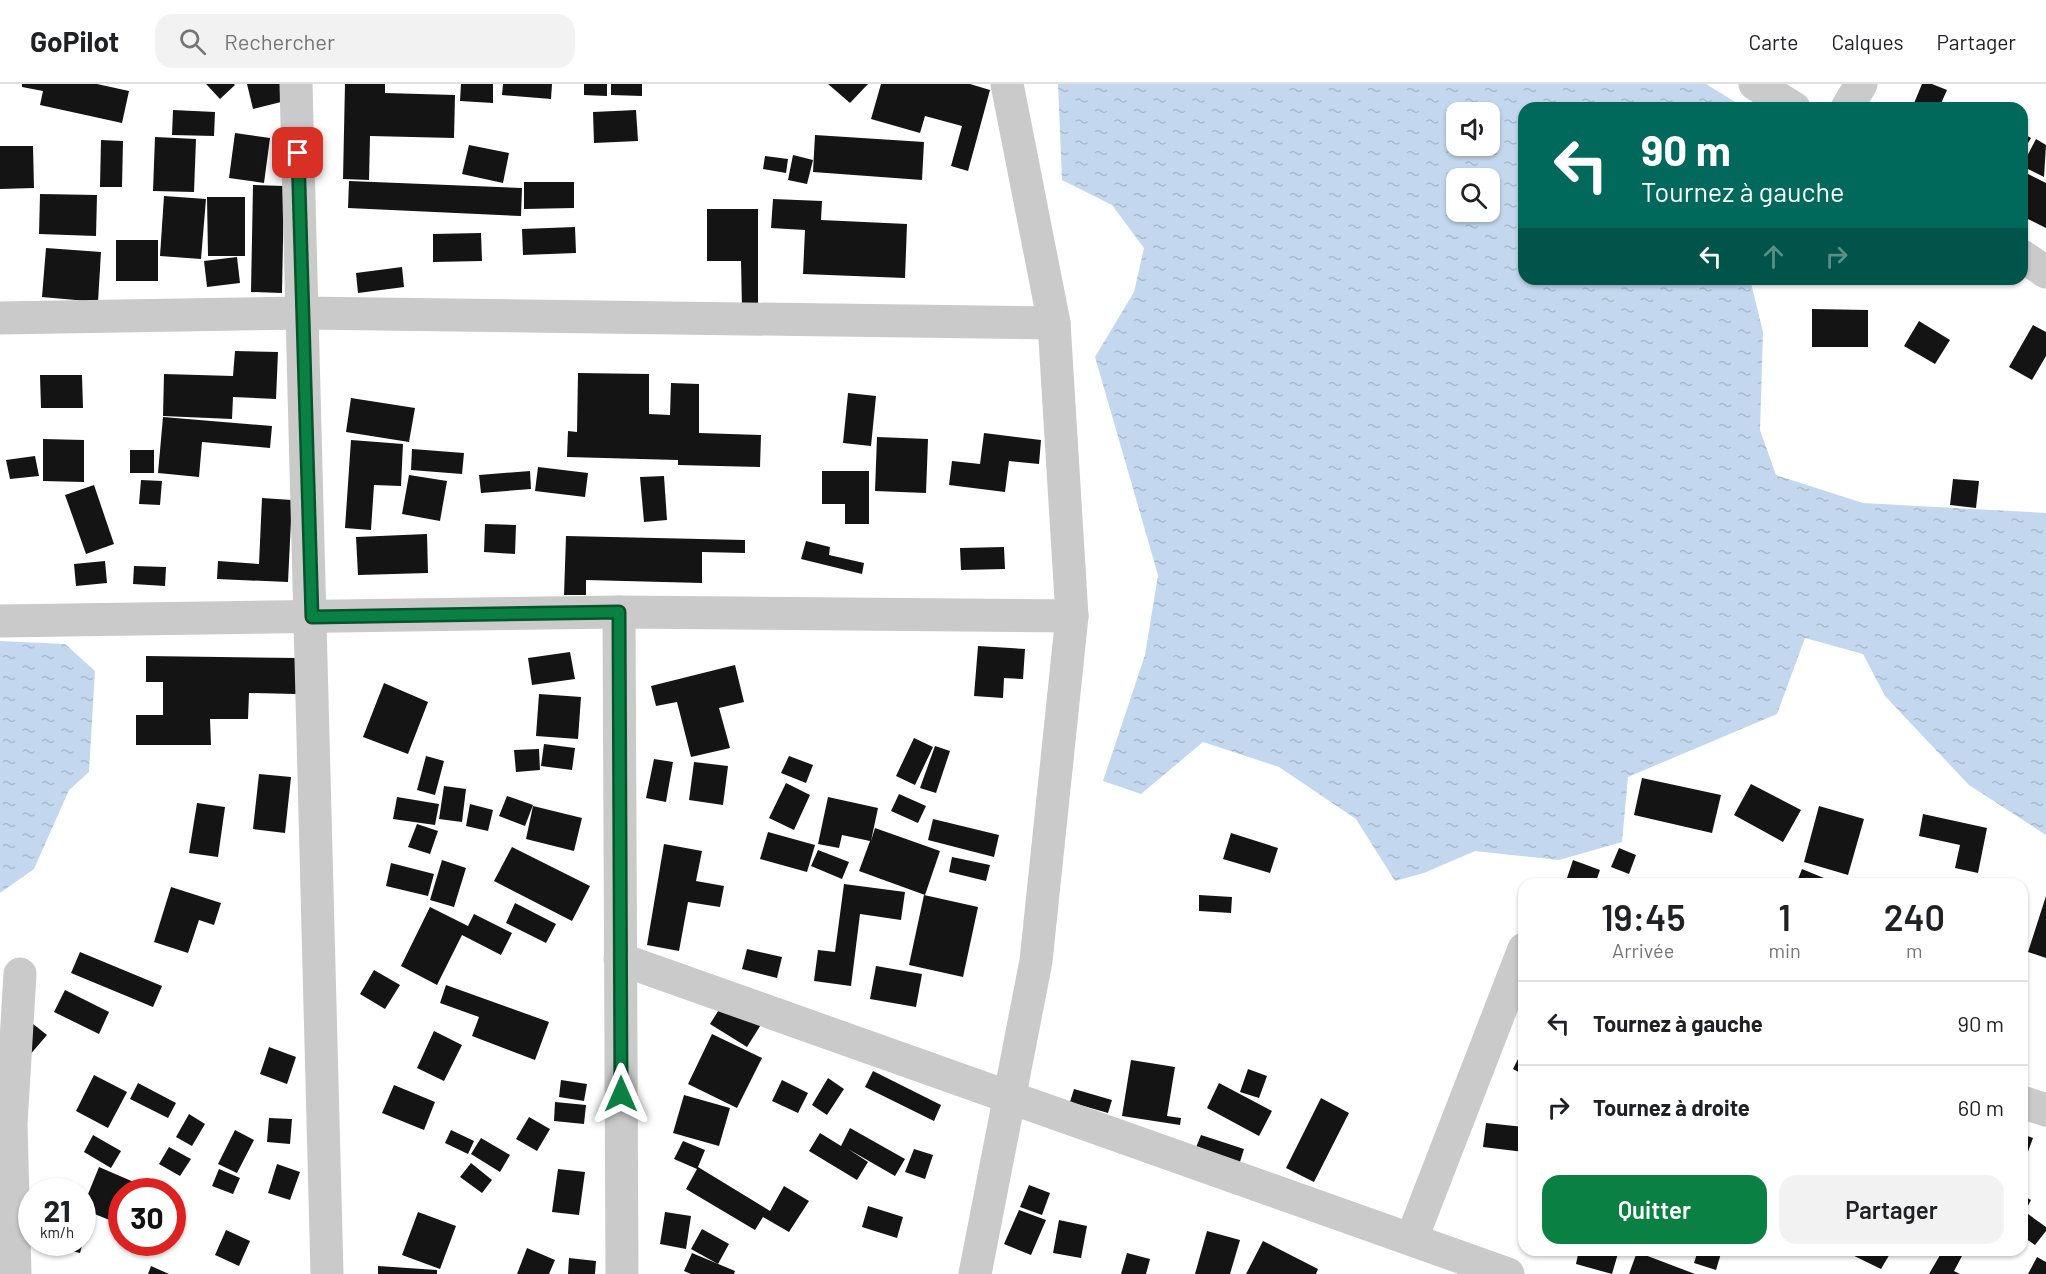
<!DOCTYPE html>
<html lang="fr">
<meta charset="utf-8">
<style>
body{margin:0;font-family:Barlow,sans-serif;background:#f2f2f2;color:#202124;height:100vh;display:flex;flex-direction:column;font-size:22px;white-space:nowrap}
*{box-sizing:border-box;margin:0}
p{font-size:20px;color:#757577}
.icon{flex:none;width:33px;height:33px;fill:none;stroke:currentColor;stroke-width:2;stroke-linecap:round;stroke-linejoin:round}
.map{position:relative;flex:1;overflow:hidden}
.panel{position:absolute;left:1518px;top:794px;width:510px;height:378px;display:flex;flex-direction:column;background:#fff;border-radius:18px;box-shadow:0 2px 4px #0004}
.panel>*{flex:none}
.banner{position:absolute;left:1518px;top:18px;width:510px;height:183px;border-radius:18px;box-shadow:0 2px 4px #0004;background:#00695c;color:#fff;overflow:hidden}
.buttons{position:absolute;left:1446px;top:18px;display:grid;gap:12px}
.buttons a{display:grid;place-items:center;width:54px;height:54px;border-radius:12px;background:#fff;box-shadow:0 2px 4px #0004;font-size:30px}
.speed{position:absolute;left:18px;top:1094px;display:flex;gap:12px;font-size:30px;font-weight:700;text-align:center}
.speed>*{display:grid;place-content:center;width:78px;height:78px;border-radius:50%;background:#fff;box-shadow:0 2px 4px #0004;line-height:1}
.speed small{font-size:15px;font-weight:400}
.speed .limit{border:9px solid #d22;background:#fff;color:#111}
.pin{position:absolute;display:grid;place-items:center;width:51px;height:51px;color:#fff;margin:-26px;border-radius:12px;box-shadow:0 3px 9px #0006}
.me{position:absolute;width:66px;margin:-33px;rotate:0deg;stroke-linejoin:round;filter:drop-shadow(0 0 4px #0008)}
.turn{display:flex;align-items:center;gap:21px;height:126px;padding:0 24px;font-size:27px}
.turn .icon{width:78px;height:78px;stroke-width:2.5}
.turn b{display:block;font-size:42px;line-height:51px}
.lanes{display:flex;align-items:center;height:57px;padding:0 24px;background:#0003;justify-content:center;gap:30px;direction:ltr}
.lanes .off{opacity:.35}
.eta{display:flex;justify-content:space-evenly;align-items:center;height:102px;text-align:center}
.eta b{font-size:36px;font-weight:600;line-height:42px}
.button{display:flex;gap:12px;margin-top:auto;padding:12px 24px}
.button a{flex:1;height:69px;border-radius:18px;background:#0b8043;color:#fff;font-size:24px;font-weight:600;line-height:69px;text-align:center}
.button a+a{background:#f2f2f2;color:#202124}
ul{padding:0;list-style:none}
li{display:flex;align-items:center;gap:18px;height:84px;padding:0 24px;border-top:2px solid #e0e0e0}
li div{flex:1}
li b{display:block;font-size:22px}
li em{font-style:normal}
header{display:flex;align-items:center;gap:36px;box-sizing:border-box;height:84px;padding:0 30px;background:#fff;border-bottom:2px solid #e0e0e0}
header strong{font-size:28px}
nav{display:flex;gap:33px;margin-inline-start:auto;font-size:21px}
.search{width:420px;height:54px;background:#f2f2f2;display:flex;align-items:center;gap:15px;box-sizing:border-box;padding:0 21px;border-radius:18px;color:#757577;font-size:22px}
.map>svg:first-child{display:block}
</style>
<header>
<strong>GoPilot</strong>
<div class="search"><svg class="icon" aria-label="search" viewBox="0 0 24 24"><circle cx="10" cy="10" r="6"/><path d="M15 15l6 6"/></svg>Rechercher</div>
<nav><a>Carte</a><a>Calques</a><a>Partager</a></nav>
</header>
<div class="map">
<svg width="2046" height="1190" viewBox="0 0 2046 1190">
<defs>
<pattern id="water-ripples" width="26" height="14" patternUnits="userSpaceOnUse" patternTransform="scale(1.5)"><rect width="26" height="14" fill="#c3d8ee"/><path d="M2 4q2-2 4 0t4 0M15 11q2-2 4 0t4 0" fill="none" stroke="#a8bacc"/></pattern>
</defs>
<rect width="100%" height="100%" fill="#fff"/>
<!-- water -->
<g fill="url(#water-ripples)" fill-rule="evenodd">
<path d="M1058,0H1706L1745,24H1524V195H1750L1763,248L1760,346L1776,391L1863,419L2046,429V751L1969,701L1885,612L1863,570L1805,554L1777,630L1628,693L1622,758L1559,776L1475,767L1424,789L1395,797L1356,735L1279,683L1203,658L1141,710L1103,697L1145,571L1158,491L1095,273L1134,208L1144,164L1112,121L1062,96ZM1456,28H1490V62H1456ZM1456,94H1490V128H1456Z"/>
<polygon points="0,557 65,560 95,587 89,688 69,706 34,785 0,809"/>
</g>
<!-- building -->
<g fill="#141414">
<polygon points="22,0 97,0 129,7 122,39 40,21 43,7 22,3"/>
<polygon points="206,0 234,0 235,1 220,15"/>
<polygon points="247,0 281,0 285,17 253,25"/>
<polygon points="345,0 385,0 385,9 455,11 454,54 370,52 369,96 343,95"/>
<polygon points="461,0 493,0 493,19 460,17"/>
<polygon points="503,0 552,0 551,15 502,11"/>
<polygon points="584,0 607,0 607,12 584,11"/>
<polygon points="611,0 642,0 642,12 611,11"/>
<polygon points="828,0 868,0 850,19"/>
<polygon points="881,0 970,0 990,6 968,87 951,82 962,42 925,32 920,49 871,35"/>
<polygon points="1922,0 1932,0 1947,6 1939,24 1912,24"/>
<polygon points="173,26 215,28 214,52 172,51"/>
<polygon points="636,26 638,57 594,59 593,28"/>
<polygon points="235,49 270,54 264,99 229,94"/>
<polygon points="2022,49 2031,54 2022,69"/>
<polygon points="815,51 924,58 922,96 813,88"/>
<polygon points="155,53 196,55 194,108 153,107"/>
<polygon points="2036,55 2046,61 2044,93 2022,82"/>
<polygon points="101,56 123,57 122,103 100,103"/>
<polygon points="469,61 509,69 503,99 462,90"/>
<polygon points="0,62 33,62 34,104 0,105"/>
<polygon points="793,71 813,76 807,100 788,96"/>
<polygon points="765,72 788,75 786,89 763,85"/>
<polygon points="2024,88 2046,99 2046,144 2022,132"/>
<polygon points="349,97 522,104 521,132 348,124"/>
<polygon points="524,98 574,98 574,124 524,125"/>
<polygon points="253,101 284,102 282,209 251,208"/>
<polygon points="40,110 97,111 96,152 39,150"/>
<polygon points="164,112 206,115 201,175 160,172"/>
<polygon points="207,113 245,113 245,172 208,172"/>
<polygon points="773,115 822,117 821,136 907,140 905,194 803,190 805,146 771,144"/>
<polygon points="707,125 758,125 758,225 742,225 741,177 707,177"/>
<polygon points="575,143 576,169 523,171 522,145"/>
<polygon points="481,149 482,177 433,178 433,150"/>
<rect x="116" y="156" width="42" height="41"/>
<polygon points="46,164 101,168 98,218 42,213"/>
<polygon points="237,173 240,199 207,203 204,177"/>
<polygon points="402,183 404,203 358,209 356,189"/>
<polygon points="1812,225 1868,226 1868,263 1812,263"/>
<polygon points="1919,237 1950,256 1935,280 1904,262"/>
<polygon points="2033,241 2046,248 2046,272 2032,296 2009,283"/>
<polygon points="235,267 278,268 276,315 233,313 232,335 163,332 164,290 233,292"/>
<polygon points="578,289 649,290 649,330 670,331 671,299 699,300 699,349 761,351 760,383 678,381 678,376 567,373 568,347 577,348"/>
<polygon points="40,291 82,291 83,324 41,324"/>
<polygon points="848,309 876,312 871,362 843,359"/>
<polygon points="351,314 415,324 409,358 346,348"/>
<polygon points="163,333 272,342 270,364 202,358 199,393 158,389"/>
<polygon points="984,349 1041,356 1039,380 1009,377 1005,408 949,401 952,377 980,380"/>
<polygon points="877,353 928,355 926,409 875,407"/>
<polygon points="43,355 84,356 84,398 43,397"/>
<polygon points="351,356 403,360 401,402 374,401 371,446 345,444"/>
<polygon points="412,365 464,369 462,390 411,386"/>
<rect x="130" y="366" width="24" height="23"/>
<polygon points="35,372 39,392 10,395 6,376"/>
<polygon points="538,383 588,389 585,413 535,407"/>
<polygon points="530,387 531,405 481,409 479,391"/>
<polygon points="822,387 869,387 869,440 845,440 845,420 822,420"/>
<polygon points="409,391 447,397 440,437 402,430"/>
<polygon points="664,392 667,436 644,438 640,393"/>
<polygon points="1953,395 1979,397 1976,424 1950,421"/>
<polygon points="141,396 162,397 160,421 139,420"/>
<polygon points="94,401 114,460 86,470 65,411"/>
<polygon points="262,414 292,416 288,498 217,495 218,477 259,480"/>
<polygon points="485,440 516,441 515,470 484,468"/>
<polygon points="427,450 428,489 358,491 356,453"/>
<polygon points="566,452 745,456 745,469 702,468 702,499 586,496 586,511 564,511"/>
<polygon points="806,457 830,463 829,471 864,479 862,490 801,475"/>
<polygon points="1004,463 1005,485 961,486 960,464"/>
<polygon points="105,477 107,499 76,502 74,480"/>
<polygon points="134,482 166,483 165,502 133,500"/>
<polygon points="978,562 1025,565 1023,595 1004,594 1003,614 974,612"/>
<polygon points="570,568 575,595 532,601 528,574"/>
<polygon points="146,572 297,574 296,610 249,609 248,635 210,635 211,661 136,661 136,631 163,631 163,598 146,598"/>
<polygon points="735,581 744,618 719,624 730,664 691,673 677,618 656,622 651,602"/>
<polygon points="384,599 428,618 408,670 363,653"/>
<polygon points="539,610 581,613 578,655 536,652"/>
<polygon points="914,654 933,663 915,701 896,692"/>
<polygon points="544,660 575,664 572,686 541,682"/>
<polygon points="935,662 950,667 936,709 920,704"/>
<polygon points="539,665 540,686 516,688 514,666"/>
<polygon points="426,672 444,677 435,711 417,706"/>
<polygon points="789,672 813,681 806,699 781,689"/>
<polygon points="654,675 673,678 666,718 646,714"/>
<polygon points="694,678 728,682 723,721 689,716"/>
<polygon points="259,690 291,693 285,749 253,745"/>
<polygon points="1642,694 1721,711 1712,749 1634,731"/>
<polygon points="786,699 810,711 794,746 769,734"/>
<polygon points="1751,700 1801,726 1783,758 1734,731"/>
<polygon points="444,702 466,705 462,738 439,735"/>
<polygon points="899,710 926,722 918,739 891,727"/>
<polygon points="507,712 533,721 525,742 499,732"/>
<polygon points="397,713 439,720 435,741 393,735"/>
<polygon points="828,713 878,724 871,757 875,744 940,767 925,811 859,787 870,757 842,751 839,764 818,760"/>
<polygon points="197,719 225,723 218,773 189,769"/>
<polygon points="470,720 493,726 488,747 466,742"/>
<polygon points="533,722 582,734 574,767 526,755"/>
<polygon points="1819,722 1864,735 1848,791 1804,778"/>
<polygon points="1923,730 1987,744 1978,789 1955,784 1960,761 1919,752"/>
<polygon points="933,735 999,751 994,773 928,756"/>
<polygon points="417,740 438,747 430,770 408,763"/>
<polygon points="768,748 815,761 807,788 760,775"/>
<polygon points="1231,749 1278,764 1270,789 1223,775"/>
<polygon points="664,760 702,767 696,797 724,802 720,823 688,818 679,867 647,861"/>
<polygon points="512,763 590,802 572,837 494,797"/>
<polygon points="1619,764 1636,771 1629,790 1611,783"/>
<polygon points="818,766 849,778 842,795 811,782"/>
<polygon points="952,773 990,781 986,797 949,788"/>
<polygon points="442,776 466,784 454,823 430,816"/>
<polygon points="1573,776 1600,786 1595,800 1565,800"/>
<polygon points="391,779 434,790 428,812 386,802"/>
<polygon points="1802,785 1836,799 1836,800 1796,800"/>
<polygon points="844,800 905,808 901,836 860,830 851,902 814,897 818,866 835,868"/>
<polygon points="171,803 221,819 214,841 199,836 188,869 154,858"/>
<polygon points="924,811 978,823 963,893 909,881"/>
<polygon points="1199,811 1232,813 1231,829 1199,827"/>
<polygon points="2046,812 2046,874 2028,868"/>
<polygon points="515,819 556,840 546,859 506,839"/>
<polygon points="430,823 468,842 474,830 512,849 501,871 462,851 437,901 401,882"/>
<polygon points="747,865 782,873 777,894 742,885"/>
<polygon points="80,868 162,902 153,923 71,889"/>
<polygon points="876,882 922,890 916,923 870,915"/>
<polygon points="374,886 400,901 385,925 360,910"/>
<polygon points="735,900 772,923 747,963 710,940"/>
<polygon points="446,901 549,938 535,976 472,952 479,933 440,919"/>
<polygon points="65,906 109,928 99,950 54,928"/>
<polygon points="28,936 47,951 22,980"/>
<polygon points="434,947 462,961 444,997 417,984"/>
<polygon points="712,950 762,974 737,1024 688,1000"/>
<polygon points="269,963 296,973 287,1000 260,990"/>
<polygon points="1524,963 1524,991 1513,985"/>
<polygon points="1131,976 1175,983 1167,1032 1181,1034 1180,1041 1122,1032"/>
<polygon points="1248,985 1267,992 1259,1014 1240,1008"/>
<polygon points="873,987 941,1021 934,1037 865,1003"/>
<polygon points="94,991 127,1008 108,1044 76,1027"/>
<polygon points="828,994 844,1005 827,1031 812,1021"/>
<polygon points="561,996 587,1000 584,1017 559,1013"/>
<polygon points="782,996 808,1009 798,1029 772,1017"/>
<polygon points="138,999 176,1019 168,1034 130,1015"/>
<polygon points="1219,999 1272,1027 1259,1052 1207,1024"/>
<polygon points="394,1001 435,1018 424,1046 382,1029"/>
<polygon points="1074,1005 1112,1016 1108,1029 1070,1018"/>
<polygon points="684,1011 730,1024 719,1062 673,1049"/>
<polygon points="1321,1014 1349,1029 1314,1098 1286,1084"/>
<polygon points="555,1018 586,1021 584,1040 554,1037"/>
<polygon points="189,1030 205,1040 192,1062 176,1053"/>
<polygon points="529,1033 550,1045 537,1067 516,1055"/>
<polygon points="269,1034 292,1035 290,1060 267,1058"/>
<polygon points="1486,1039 1524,1043 1524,1068 1483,1063"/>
<polygon points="850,1044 905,1075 895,1092 848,1065 868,1078 857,1096 809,1067 820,1049 841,1062"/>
<polygon points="235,1046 254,1056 237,1089 218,1080"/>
<polygon points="451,1046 474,1057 468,1070 445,1059"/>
<polygon points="2022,1050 2033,1054 2022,1084"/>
<polygon points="93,1051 121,1067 111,1084 84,1068"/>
<polygon points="1201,1051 1244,1065 1239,1081 1195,1066"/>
<polygon points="481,1054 510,1071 500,1088 471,1070"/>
<polygon points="683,1057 705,1066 698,1083 770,1127 784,1102 809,1117 789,1148 763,1133 755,1146 686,1105 697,1085 674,1075"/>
<polygon points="169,1063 191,1075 180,1092 159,1080"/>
<polygon points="914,1065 933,1071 925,1095 905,1088"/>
<polygon points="471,1079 492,1096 482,1109 460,1093"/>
<polygon points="277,1080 300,1088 290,1116 268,1109"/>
<polygon points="99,1083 150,1105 122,1107 122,1141 82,1125"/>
<polygon points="219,1085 240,1094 233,1110 212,1102"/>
<polygon points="558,1085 585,1088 579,1131 552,1128"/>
<polygon points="1029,1101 1050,1109 1042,1131 1020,1123"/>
<polygon points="2022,1111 2031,1116 2022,1133"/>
<polygon points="868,1122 903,1133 897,1154 862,1143"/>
<polygon points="1019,1126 1046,1136 1031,1171 1004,1160"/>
<polygon points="418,1128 456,1142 440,1185 402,1171"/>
<polygon points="665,1128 691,1132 686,1165 660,1160"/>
<polygon points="2028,1130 2046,1143 2046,1147 2035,1161 2022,1152 2022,1139"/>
<polygon points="82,1133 89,1135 83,1156 82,1156"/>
<polygon points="1059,1136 1087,1142 1081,1174 1053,1169"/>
<polygon points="702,1145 729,1160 718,1180 691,1165"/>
<polygon points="226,1146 250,1157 239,1182 215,1171"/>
<polygon points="1207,1147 1240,1156 1230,1190 1195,1190"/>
<polygon points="1263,1157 1318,1185 1316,1190 1246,1190"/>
<polygon points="54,1158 83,1158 80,1169 53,1162"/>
<polygon points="527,1164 555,1176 549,1190 517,1190"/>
<polygon points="1579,1166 1619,1166 1612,1190 1576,1180"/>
<polygon points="1698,1166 1722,1166 1716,1186 1694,1179"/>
<polygon points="1842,1166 1886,1166 1891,1168 1881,1185"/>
<polygon points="1943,1166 1950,1166 1962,1172 1954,1187 1960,1190 1929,1190"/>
<polygon points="1637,1168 1695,1190 1629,1190"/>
<polygon points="692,1169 735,1187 734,1190 691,1190 684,1187"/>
<polygon points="1127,1169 1150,1175 1146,1190 1121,1190"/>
<polygon points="2037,1173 2046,1178 2046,1190 2028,1190"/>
<polygon points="569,1174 596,1177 595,1190 568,1190"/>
<polygon points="151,1182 169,1190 148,1190"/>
<polygon points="378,1182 437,1186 437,1190 378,1190"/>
</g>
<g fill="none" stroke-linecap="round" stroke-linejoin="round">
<!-- minor -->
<g stroke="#cacaca" stroke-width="33">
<polyline points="296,0 327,1190"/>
<polyline points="1755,0 1794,24"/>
<polyline points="1847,24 1861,0"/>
<polyline points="2022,172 2046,188"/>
<polyline points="0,234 303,229 1054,239"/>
<polyline points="619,528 622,1190"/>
<polyline points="0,537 619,528 1072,532"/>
<polyline points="620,875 1508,1190"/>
<polyline points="2022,1018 2046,1026"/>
<polyline points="1412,1154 1524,865"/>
<polyline points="15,1190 11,1040 20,890"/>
<polyline points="975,1190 1036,877 1072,532 1054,239 1007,0"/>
</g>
</g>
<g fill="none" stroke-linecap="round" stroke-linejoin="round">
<defs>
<polyline id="route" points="298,69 312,533 619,528 621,1010"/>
</defs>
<!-- route casing -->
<use href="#route" stroke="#07532c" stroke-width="15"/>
<!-- route -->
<use href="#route" stroke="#0b8043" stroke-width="10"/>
</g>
</svg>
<div class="buttons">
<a><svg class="icon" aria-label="sound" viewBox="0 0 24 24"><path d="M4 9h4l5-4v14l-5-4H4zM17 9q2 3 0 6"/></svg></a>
<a><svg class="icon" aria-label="search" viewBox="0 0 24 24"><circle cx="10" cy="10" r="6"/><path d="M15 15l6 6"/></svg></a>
</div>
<div class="speed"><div>21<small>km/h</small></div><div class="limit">30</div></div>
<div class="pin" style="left:298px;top:69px;background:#d93025"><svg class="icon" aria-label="arrive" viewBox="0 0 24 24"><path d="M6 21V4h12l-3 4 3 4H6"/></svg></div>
<svg class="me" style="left:621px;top:1010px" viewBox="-20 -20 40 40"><path d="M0-17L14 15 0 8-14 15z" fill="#0b8043" stroke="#fff" stroke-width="4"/></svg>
<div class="banner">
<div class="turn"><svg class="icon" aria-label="left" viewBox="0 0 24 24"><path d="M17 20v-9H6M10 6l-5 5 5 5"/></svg><div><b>90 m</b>Tournez à gauche</div></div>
<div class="lanes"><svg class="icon" aria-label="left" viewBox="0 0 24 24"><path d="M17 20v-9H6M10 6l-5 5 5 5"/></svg><svg class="icon off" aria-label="ahead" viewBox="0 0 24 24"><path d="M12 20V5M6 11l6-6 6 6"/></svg><svg class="icon off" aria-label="right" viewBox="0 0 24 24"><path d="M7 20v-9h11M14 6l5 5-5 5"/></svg></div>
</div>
<section class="panel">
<div class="eta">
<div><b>19:45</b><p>Arrivée</p></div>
<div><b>1</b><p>min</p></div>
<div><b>240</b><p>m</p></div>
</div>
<ul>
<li><svg class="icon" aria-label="left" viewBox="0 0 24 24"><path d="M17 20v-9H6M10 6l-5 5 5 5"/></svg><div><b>Tournez à gauche</b></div><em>90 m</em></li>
<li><svg class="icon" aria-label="right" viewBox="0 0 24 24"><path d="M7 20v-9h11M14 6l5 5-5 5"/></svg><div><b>Tournez à droite</b></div><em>60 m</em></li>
</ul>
<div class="button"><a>Quitter</a><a>Partager</a></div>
</section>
</div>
